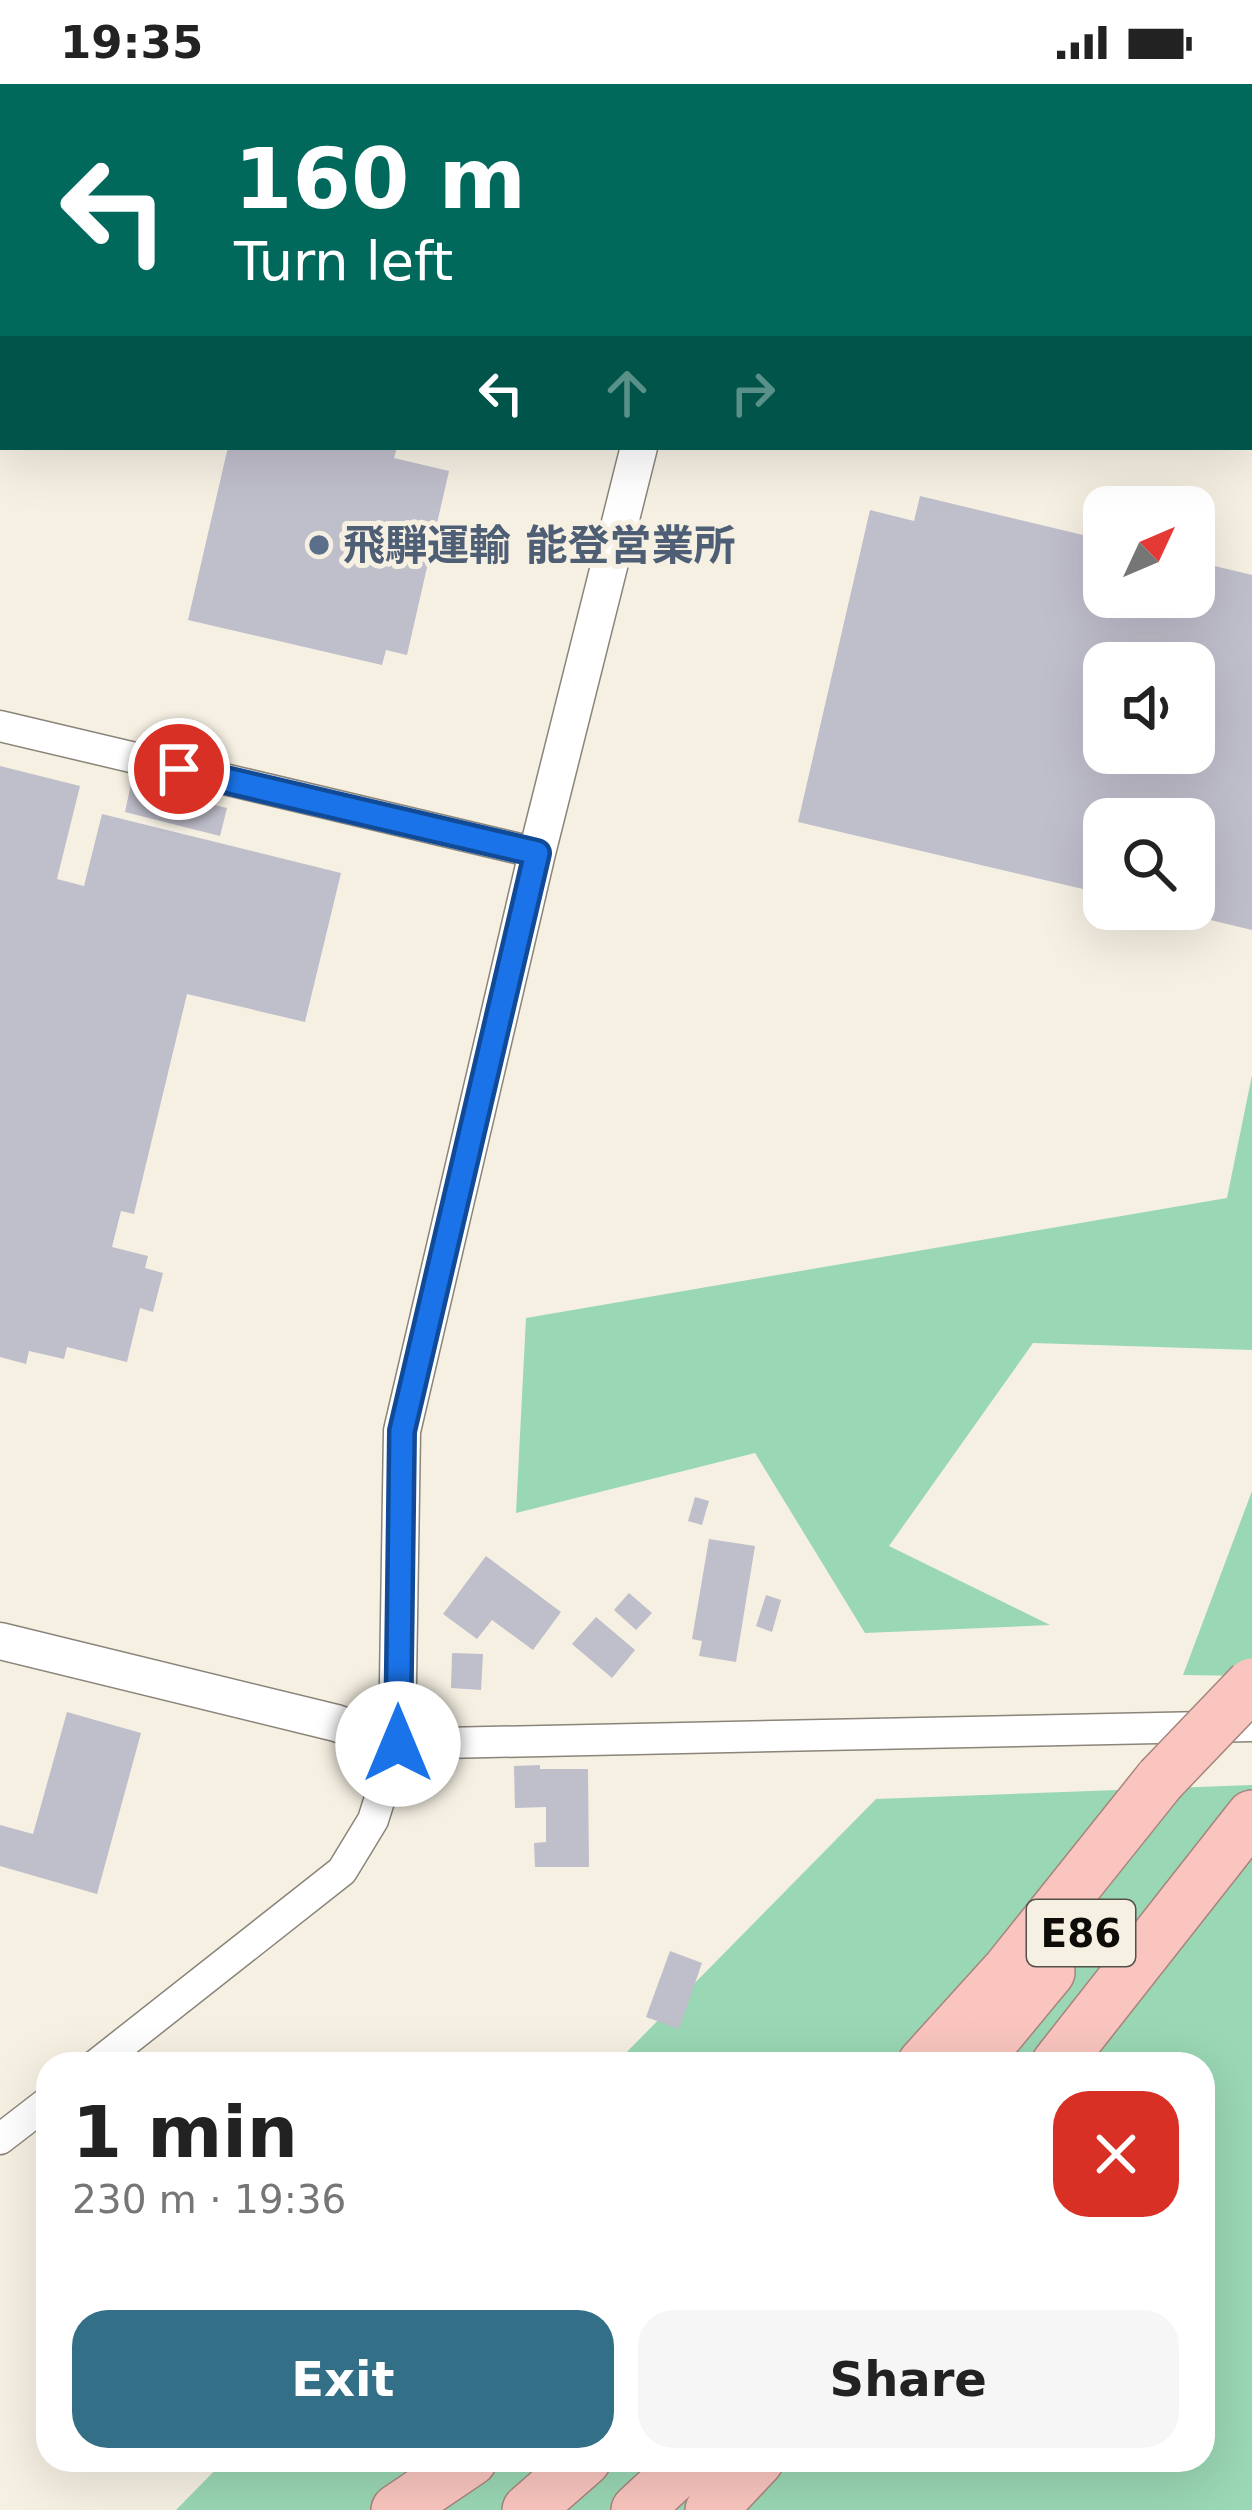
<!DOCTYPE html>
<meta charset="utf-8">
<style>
body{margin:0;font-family:"DejaVu Sans","Noto Sans JP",sans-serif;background:#f6f6f6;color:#222;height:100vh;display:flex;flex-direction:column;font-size:45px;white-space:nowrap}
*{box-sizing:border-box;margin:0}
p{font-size:39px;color:#767676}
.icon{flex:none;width:66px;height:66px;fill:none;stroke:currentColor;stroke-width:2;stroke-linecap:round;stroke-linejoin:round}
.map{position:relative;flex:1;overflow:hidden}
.panel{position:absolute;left:36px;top:1968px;width:1179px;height:420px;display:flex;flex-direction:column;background:#fff;border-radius:36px;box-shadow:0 12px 48px #0002}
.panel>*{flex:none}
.guide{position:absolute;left:0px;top:0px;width:1254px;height:366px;box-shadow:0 12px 48px #0002;background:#00695c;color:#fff;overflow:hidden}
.needle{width:78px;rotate:46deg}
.fabs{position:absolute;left:1083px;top:402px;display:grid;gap:24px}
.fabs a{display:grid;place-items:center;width:132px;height:132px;border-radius:24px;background:#fff;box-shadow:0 12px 48px #0002;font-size:60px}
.pin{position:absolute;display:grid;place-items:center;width:102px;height:102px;color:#fff;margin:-51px;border:6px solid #fff;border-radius:50%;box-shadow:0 3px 12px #0007}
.me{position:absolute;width:132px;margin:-66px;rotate:0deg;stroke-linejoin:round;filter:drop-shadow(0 0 9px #0008)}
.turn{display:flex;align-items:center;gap:42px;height:252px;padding:0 36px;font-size:54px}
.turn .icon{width:156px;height:156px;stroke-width:2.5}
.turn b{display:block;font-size:84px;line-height:102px}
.lanes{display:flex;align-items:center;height:114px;padding:0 36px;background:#0003;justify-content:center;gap:60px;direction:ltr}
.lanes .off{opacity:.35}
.round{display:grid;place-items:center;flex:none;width:126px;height:126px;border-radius:36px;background:#f6f6f6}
.summary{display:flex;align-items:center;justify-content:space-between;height:204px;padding:0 36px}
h1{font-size:72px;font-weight:700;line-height:90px}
.button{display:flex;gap:24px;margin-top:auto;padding:24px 36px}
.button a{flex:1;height:138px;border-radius:36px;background:#337087;color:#fff;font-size:48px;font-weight:700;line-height:138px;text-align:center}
.button a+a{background:#f6f6f6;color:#222}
.status{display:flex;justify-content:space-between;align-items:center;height:84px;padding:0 60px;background:#fff;direction:ltr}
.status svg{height:33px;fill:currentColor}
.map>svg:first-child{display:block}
</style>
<div class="status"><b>19:35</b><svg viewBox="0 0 49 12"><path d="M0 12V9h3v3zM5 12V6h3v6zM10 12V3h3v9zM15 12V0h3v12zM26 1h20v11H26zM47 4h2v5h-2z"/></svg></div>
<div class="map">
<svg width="1252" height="2426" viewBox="0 0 1252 2426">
<rect width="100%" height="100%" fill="#f6f0e3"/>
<!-- green -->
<g fill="#9ad7b4">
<polygon points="1252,991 1252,1266 1033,1259 889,1462 1050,1541 865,1549 755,1369 516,1429 526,1234 1227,1114"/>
<polygon points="1252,1407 1252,1592 1183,1591"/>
<polygon points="1252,1701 1252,2426 176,2426 225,2376 1203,2376 1203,1980 615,1980 876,1715"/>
</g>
<!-- building -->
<g fill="#bfbecb" fill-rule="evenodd">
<polygon points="228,363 397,363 394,374 449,387 407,571 386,566 382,581 188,536"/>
<path d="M920,412L1104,456V513H1194V477L1252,491V846L1173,827L1194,825V735H1104V810L798,738L870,426L914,437ZM1104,579H1194V669H1104Z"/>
<polygon points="0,682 80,702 57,795 84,802 102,730 341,789 305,938 187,910 134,1130 121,1127 112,1163 148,1172 145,1184 163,1189 153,1228 140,1224 127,1278 67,1263 64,1275 29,1267 26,1280 0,1273"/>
<polygon points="131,700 227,724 220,752 125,728"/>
<polygon points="695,1413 709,1417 702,1441 688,1437"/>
<polygon points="709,1455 755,1462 736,1578 699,1572 702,1557 692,1555"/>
<polygon points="486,1472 561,1528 533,1566 492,1536 477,1555 443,1530"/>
<polygon points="629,1509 652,1529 636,1546 614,1526"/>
<polygon points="766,1511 781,1516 772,1548 756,1542"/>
<polygon points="596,1533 635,1566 612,1594 572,1560"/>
<polygon points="452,1569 483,1570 481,1606 451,1604"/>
<polygon points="67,1628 141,1649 97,1810 0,1782 0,1741 33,1750"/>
<polygon points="540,1681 540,1685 588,1685 589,1783 535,1783 534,1759 546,1758 546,1723 515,1724 514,1682"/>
<polygon points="670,1867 702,1879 679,1945 646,1933"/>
</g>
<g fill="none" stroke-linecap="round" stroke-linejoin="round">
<defs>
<g id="minor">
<polyline points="0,642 537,769"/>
<polyline points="97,1980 342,1787 373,1736 397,1660 1252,1642"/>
<polyline points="0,2055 48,2018"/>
</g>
<g id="tertiary">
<polyline points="936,0 948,3"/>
<polyline points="730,3 731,0"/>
<polyline points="1251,58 1252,58"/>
<polyline points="0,1557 336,1639 397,1660 402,1347 537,769 639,363"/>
</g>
<g id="motorway">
<polyline points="923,1980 1009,1885 1160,1696"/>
<polyline points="973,1980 1049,1888"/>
<polyline points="1057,1980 1252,1732"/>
<polyline points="397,2426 471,2376"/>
<polyline points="528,2426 585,2376"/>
<polyline points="637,2426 691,2376"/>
<polyline points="711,2426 758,2376"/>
</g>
</defs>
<!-- minor casing -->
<use href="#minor" stroke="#8a8479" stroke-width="33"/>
<!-- tertiary casing -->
<use href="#tertiary" stroke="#8a8479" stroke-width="39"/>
<!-- motorway casing -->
<use href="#motorway" stroke="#a7847e" stroke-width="54"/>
<!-- minor -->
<use href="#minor" stroke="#fff" stroke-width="30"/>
<!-- tertiary -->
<use href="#tertiary" stroke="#fff" stroke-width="36"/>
<!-- motorway -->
<use href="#motorway" stroke="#f9c5be" stroke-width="51"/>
<defs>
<polyline id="motorway-bridge" points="1160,1696 1252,1600"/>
</defs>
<!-- motorway-bridge casing -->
<use href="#motorway-bridge" stroke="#a7847e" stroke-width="54" stroke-linecap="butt"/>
<!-- motorway-bridge -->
<use href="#motorway-bridge" stroke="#f9c5be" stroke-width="51"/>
</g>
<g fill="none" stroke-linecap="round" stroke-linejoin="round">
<defs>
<polyline id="route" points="179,685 537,769 402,1347 398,1660"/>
</defs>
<!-- route casing -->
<use href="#route" stroke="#114b97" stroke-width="30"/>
<!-- route -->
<use href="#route" stroke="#1a73e8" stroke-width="21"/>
</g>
<!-- markers -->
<circle fill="#5c6f8a" stroke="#f6f0e3" stroke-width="4.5" cx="319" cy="461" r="12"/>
<g text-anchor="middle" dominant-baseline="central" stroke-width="10" stroke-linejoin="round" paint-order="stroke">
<!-- shield labels -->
<rect fill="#f6f0e3" stroke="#54504a" stroke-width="3" x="1027" y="1816" width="108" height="66" rx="9"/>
<g font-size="39" font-weight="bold" fill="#0e0c08">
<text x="1081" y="1849">E86</text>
</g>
<!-- service labels -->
<g font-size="42" font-weight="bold" fill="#4e5e75" stroke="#f6f0e3" text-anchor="start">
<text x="343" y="461">飛騨運輸 能登営業所</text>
</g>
</g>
</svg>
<div class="fabs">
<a><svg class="needle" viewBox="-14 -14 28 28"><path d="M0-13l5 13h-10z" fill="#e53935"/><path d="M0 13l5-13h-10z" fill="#767676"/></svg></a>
<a><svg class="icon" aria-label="sound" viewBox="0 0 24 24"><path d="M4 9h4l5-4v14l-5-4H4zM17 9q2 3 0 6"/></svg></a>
<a><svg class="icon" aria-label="search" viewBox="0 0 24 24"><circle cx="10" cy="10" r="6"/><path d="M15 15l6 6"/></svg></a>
</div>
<div class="pin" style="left:179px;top:685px;background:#d93025"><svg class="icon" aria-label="arrive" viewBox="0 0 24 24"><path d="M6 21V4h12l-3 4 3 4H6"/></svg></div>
<svg class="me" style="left:398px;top:1660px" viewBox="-20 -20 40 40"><circle r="19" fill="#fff"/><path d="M0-13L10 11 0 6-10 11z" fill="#1a73e8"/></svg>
<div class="guide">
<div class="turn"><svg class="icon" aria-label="left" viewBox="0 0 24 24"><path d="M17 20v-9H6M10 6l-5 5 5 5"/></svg><div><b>160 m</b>Turn left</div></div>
<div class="lanes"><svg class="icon" aria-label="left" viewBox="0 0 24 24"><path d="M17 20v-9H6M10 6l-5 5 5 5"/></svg><svg class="icon off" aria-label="ahead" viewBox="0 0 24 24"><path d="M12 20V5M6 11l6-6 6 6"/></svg><svg class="icon off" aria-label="right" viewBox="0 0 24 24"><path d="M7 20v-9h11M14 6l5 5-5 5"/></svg></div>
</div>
<section class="panel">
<div class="summary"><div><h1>1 min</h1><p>230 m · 19:36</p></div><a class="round" style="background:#d93025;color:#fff"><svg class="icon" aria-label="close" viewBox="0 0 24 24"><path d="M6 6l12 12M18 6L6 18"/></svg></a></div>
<div class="button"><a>Exit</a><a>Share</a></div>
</section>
</div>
